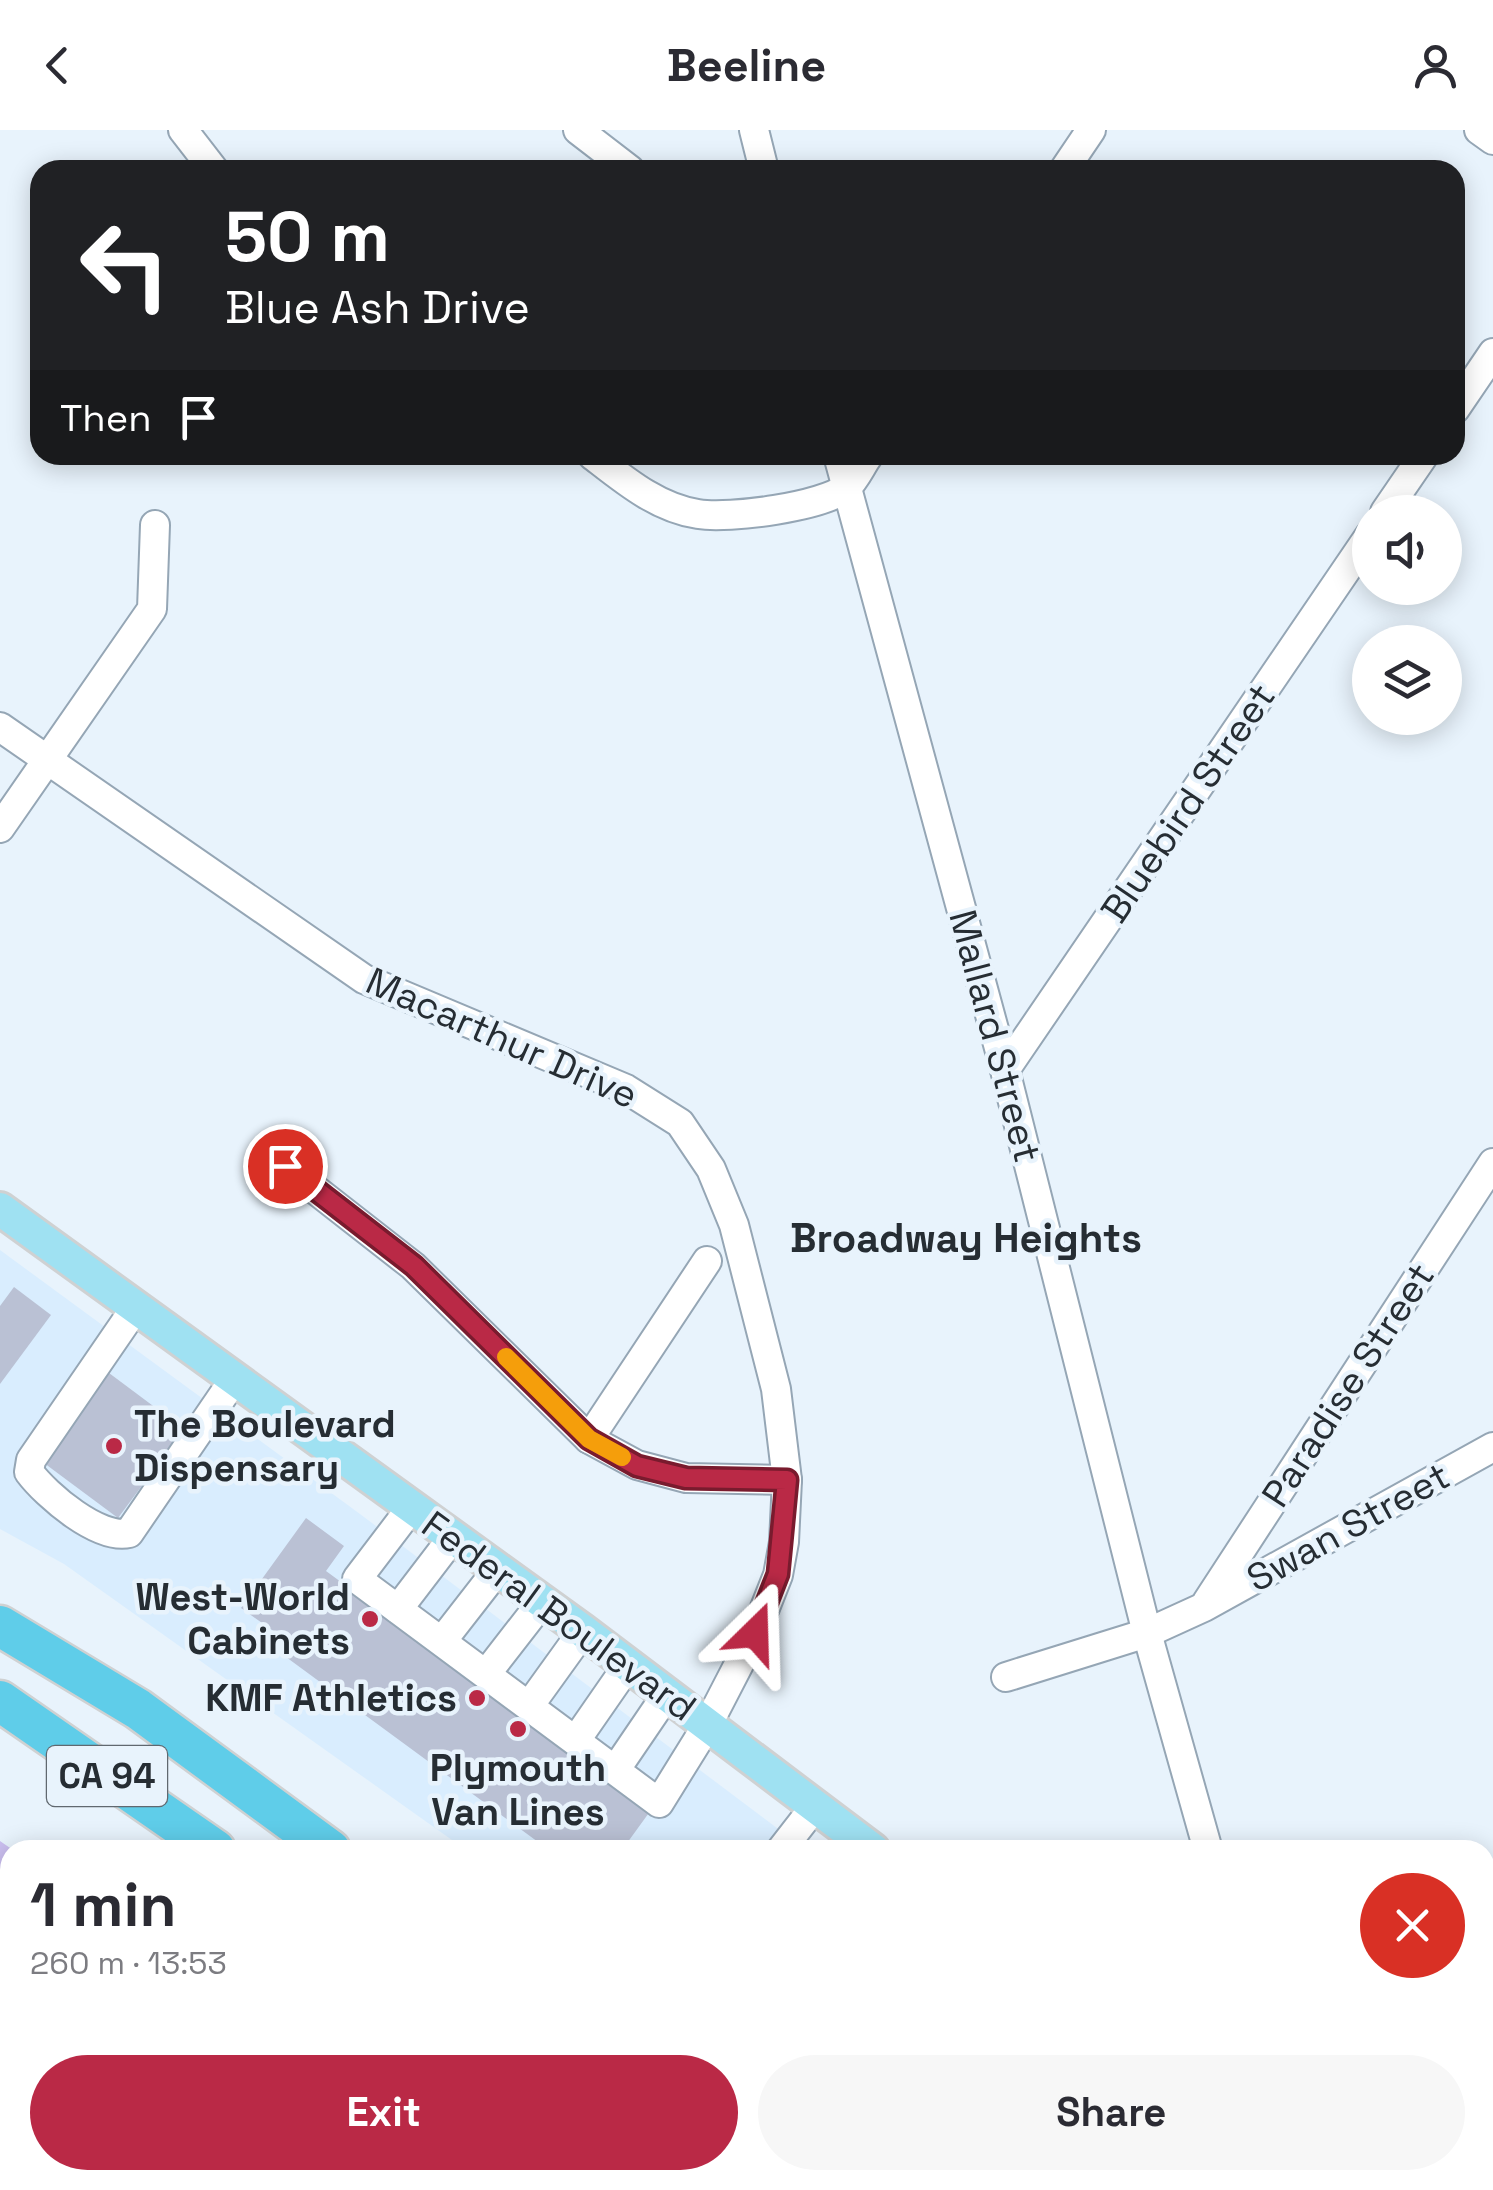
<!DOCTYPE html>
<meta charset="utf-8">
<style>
body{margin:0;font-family:"Space Grotesk",sans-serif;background:#f7f7f7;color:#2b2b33;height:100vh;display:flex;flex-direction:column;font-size:38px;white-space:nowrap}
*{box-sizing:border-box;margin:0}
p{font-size:32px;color:#7c7c81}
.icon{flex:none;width:55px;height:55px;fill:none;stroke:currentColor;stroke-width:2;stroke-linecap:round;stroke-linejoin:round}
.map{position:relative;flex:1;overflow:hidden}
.details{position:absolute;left:0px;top:1710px;width:1495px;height:350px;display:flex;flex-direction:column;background:#fff;border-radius:30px 30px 0 0;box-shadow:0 5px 25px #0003}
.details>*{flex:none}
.top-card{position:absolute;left:30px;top:30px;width:1435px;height:305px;border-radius:30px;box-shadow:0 5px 25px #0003;background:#202124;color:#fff;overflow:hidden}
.fabs{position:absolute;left:1352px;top:365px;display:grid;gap:20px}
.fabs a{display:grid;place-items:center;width:110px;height:110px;border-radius:50%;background:#fff;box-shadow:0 5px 25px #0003;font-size:50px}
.pin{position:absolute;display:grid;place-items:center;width:85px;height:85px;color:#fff;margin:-42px;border:5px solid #fff;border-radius:50%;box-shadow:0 2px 10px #0007}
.me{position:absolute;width:110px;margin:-55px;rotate:22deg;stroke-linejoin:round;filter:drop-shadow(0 0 8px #0008)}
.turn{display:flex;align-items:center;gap:35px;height:210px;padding:0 30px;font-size:45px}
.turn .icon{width:130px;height:130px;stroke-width:2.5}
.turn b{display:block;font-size:70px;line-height:85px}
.then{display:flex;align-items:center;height:95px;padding:0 30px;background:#0003;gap:20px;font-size:38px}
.round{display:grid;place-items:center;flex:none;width:105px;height:105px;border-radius:52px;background:#f7f7f7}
.headline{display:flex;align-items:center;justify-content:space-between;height:170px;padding:0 30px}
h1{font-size:60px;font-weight:800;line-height:75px}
.button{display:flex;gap:20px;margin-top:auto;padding:20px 30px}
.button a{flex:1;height:115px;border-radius:60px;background:#ba2946;color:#fff;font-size:40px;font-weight:800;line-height:115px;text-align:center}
.button a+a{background:#f7f7f7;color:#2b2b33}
header{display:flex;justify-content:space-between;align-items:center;height:130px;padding:0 30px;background:#fff;font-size:45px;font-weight:800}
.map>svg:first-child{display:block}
</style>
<header><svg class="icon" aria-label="back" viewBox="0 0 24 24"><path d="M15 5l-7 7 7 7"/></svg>Beeline<svg class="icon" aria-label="person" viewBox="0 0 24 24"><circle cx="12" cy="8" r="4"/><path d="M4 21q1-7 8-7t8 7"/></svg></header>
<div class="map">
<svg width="1493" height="2060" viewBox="0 0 1493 2060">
<rect width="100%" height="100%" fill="#e8f3fc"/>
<!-- built -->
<g fill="#d9edfe">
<polygon points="0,1120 360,1384 806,1720 466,1720 64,1434 0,1399"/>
<polygon points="930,2050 1238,2050 1247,2060 939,2060"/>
</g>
<!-- green -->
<polygon fill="#cbbff0" points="0,1711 13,1720 10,2050 482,2050 494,2060 0,2060"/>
<!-- building -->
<g fill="#bac1d4">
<polygon points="14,1157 51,1185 0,1254 0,1176"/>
<polygon points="109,1243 184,1299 118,1388 44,1333"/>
<polygon points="306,1388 344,1416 326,1441 651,1680 622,1720 549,1720 271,1516 279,1505 241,1478"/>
<polygon points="978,2050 1065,2050 1057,2060 978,2060"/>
<polygon points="1133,2050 1161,2050 1171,2060 1136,2060 1130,2054"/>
</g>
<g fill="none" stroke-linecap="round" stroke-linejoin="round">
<defs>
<g id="minor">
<polyline points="183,0 214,40"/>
<polyline points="578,0 630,40"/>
<polyline points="754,0 764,40"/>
<polyline points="1479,0 1493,10"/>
<polyline points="1064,40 1091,0"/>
<polyline points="1455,279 1493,223"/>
<path d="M592,325C623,349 657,378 698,384C729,389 823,377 847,357C856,349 862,334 869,325"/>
<polyline points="838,325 1005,940 1147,1503 1208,1720"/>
<polyline points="1385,382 1424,325"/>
<polyline points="0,597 364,849 626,959 680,993 711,1039 734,1095 776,1259 787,1350 784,1412 778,1445 755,1503 708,1594 659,1673 357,1449 411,1378"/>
<polyline points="0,698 152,479 155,395"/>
<polyline points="1005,940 1370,405"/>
<polyline points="285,1036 413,1136 589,1309 637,1335 686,1348 787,1350"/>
<path d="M136,1177L31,1330L29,1342C47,1366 99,1410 129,1403L235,1248"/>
<polyline points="589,1309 707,1131"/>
<polyline points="1207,1472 1493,1033"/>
<polyline points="398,1479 453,1407"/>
<polyline points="442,1511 498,1439"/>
<polyline points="486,1544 542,1472"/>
<polyline points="1006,1547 1147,1503 1204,1477 1493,1317"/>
<polyline points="529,1576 583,1501"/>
<polyline points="576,1610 628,1535"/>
<polyline points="616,1639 667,1564"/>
<polyline points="781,1720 816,1675"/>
<polyline points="1485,1839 1493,1835"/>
<polyline points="1411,2050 1421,2060"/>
<polyline points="1480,2050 1489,2060"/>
<polyline points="1071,2060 1078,2050"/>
</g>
<g id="major">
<polyline points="0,1079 583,1501 873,1720"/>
<polyline points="1298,2050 1307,2060"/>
</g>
<g id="highway">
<polyline points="0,1496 138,1579 330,1720"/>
<polyline points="0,1571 215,1720"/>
<polyline points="658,2050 671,2060"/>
<polyline points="767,2050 780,2060"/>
</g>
</defs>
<!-- minor casing -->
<use href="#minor" stroke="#95a6b5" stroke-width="32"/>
<!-- major casing -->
<use href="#major" stroke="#cfd1d2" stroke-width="38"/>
<!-- highway casing -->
<use href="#highway" stroke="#cfd1d2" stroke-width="45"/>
<!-- minor -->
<use href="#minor" stroke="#fff" stroke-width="28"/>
<!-- major -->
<use href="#major" stroke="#9fe1f2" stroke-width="32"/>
<!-- highway -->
<use href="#highway" stroke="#5fcde9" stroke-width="40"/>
</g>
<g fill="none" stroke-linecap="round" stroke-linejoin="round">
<defs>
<polyline id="route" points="285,1036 414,1136 589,1309 637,1336 686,1348 787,1350 778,1444 755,1503"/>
</defs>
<!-- route casing -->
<use href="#route" stroke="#791b2e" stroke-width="25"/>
<!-- route -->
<use href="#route" stroke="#ba2946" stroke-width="18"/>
<!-- slow -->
<polyline stroke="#f59e0b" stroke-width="18" points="506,1227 589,1309 622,1327"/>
</g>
<!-- markers -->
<g fill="#ba2946" stroke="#e8f3fc" stroke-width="4">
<circle cx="114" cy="1316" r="10"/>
<circle cx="370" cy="1489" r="10"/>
<circle cx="477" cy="1568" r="10"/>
<circle cx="518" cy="1599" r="10"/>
</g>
<g text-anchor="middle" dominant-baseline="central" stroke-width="9" stroke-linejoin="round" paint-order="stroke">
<!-- shield labels -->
<rect fill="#e8f3fc" stroke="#60686f" stroke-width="2.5" x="47" y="1616" width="120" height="60" rx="8"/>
<g font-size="35" font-weight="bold" fill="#262d33">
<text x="107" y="1646">CA 94</text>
</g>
<!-- street labels -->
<g font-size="38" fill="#262d33" stroke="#e8f3fc">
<text transform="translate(1188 673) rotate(-56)">Bluebird Street</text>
<text transform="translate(995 906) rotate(75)">Mallard Street</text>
<text transform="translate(502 908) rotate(24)">Macarthur Drive</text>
<text transform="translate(1348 1255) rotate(-57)">Paradise Street</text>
<text transform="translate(1348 1397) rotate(-29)">Swan Street</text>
<text transform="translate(559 1486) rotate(36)">Federal Boulevard</text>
</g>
<!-- poi labels -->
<g font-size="38" font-weight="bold" fill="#262d33" stroke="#e8f3fc" text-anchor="end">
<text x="134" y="1294" text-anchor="start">The Boulevard<tspan x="134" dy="44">Dispensary</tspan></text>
<text x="350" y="1467">West-World<tspan x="350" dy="44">Cabinets</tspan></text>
<text x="457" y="1568">KMF Athletics</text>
<text x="518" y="1638" text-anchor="middle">Plymouth<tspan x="518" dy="44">Van Lines</tspan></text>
</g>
<!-- neighbourhood labels -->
<g font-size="40" font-weight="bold" fill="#262d33" stroke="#e8f3fc">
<text x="966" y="1108">Broadway Heights</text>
</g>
</g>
</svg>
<div class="fabs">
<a><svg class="icon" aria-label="sound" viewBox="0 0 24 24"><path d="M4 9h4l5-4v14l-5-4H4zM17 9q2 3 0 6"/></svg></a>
<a><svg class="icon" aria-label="layers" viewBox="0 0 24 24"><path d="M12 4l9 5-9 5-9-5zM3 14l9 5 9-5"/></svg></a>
</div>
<div class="pin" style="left:285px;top:1036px;background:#d93025"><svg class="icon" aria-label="arrive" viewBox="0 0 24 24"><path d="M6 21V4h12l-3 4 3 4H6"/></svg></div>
<svg class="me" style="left:755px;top:1503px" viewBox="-20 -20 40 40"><path d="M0-17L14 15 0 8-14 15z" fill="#ba2946" stroke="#fff" stroke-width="4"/></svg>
<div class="top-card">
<div class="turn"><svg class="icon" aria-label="left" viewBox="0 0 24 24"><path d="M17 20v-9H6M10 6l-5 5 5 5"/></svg><div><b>50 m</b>Blue Ash Drive</div></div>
<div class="then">Then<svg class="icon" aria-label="arrive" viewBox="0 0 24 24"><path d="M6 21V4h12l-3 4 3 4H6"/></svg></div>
</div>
<section class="details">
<div class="headline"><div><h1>1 min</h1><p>260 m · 13:53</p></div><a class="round" style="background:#d93025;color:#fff"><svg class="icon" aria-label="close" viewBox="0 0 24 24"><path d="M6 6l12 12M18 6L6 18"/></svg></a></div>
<div class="button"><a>Exit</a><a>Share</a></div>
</section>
</div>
